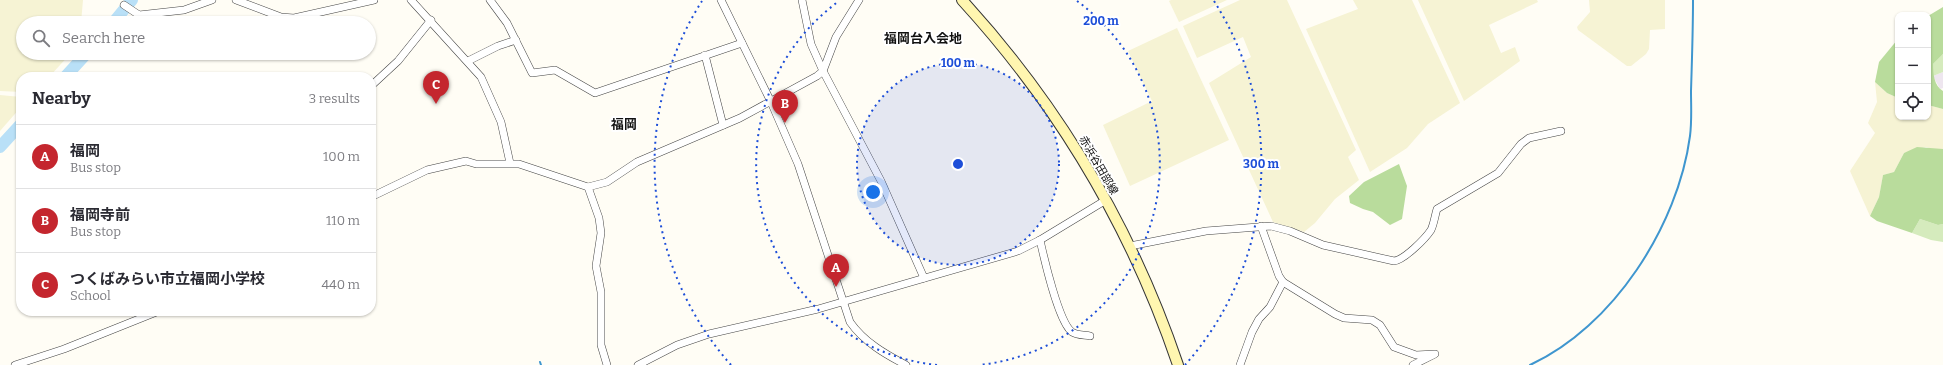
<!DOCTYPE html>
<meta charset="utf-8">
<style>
:root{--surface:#fff;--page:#f2f2f3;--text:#2b2b33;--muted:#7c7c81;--line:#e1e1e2;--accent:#c4262e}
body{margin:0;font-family:Bitter,"Noto Sans JP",serif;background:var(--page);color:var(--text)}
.controls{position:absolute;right:12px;top:12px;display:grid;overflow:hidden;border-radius:8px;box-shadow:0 1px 3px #0004}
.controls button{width:36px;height:36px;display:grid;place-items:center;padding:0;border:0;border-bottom:1px solid var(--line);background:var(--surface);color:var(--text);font:20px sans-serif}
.you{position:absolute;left:873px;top:192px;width:14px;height:14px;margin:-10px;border:3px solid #fff;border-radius:50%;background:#1a73e8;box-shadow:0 0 0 6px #1a73e833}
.badge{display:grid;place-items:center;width:26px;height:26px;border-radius:50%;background:var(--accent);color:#fff;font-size:13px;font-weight:700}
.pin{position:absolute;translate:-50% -33px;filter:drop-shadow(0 1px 2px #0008)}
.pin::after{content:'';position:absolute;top:21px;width:14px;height:12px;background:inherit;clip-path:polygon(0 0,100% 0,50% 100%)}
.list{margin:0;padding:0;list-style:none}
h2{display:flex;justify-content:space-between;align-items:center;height:52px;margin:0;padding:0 16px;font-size:17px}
h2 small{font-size:13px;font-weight:400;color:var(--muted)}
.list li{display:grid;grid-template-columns:26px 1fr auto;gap:12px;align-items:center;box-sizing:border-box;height:64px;padding:0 16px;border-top:1px solid var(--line)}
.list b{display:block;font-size:15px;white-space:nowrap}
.list p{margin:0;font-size:13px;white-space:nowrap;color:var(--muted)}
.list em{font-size:13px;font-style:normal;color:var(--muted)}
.icon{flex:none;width:22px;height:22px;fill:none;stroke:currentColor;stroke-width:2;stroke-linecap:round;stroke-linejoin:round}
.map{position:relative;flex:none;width:1943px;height:365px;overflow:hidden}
.search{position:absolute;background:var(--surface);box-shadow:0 1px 3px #0004;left:16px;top:16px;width:360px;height:44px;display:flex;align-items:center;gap:10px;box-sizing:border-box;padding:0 14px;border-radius:22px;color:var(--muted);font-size:15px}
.panel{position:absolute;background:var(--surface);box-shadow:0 1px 3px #0004;left:16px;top:72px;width:360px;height:244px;border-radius:16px}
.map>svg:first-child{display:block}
</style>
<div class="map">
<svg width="1943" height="365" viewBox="0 0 1943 365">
<rect width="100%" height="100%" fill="#fffdf5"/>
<path fill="#eee6ef" d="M 1943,72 L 1943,88 L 1940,89 L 1933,76 Z"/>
<g fill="#f6f3d4">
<path d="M 0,0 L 83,0 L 81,23 L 23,23 L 23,53 L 71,53 L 49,77 L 21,77 L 21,92 L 0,91 Z"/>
<path d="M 1171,0 L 1227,0 L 1179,22 L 1169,1 Z"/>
<path d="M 1240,0 L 1287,0 L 1356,150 L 1348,157 L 1359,180 L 1335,199 L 1315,223 L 1304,232 L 1273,222 L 1209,83 L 1251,57 L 1243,37 L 1197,58 L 1183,26 Z"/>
<path d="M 1353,0 L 1412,0 L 1460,103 L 1428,124 L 1407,148 L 1370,172 L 1306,29 L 1358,9 Z"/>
<path d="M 1418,0 L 1537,0 L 1538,2 L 1489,25 L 1501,53 L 1515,47 L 1520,61 L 1464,101 Z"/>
<path d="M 1589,0 L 1665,0 L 1665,29 L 1650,30 L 1649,49 L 1646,54 L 1631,66 L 1627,66 L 1578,30 L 1577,27 L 1590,12 Z"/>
<path d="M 1177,28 L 1229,140 L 1130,186 L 1103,125 L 1152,101 L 1128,51 Z"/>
<path d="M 1875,82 L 1887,93 L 1898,98 L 1898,117 L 1928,117 L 1928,105 L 1943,109 L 1943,149 L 1935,150 L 1926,147 L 1904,153 L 1894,172 L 1883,175 L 1879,197 L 1870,216 L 1850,171 L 1875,133 L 1868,123 L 1877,102 Z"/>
<path d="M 0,95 L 21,97 L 21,107 L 0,131 Z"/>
</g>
<g fill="#d5ebbd">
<path d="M 1943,54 L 1943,72 L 1933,76 L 1933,64 Z"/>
<path d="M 1920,219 L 1938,225 L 1943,224 L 1943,242 L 1931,240 L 1912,233 Z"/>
</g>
<g fill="#b9dc9c">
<path d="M 1943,7 L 1943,54 L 1933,64 C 1933,73 1934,86 1943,91 L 1943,109 L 1928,105 L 1928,16 Z"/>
<path d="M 1898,39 L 1898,98 L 1887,93 L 1875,82 L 1879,62 Z"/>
<path d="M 1917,147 L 1943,149 L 1943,224 L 1938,225 L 1920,219 L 1912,233 L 1877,221 L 1870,216 L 1879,197 L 1883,175 L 1894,172 L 1904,153 Z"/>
<path d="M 1399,164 L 1407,186 L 1402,219 L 1390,225 L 1373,212 L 1363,209 L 1350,203 L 1349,196 L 1364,182 Z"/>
</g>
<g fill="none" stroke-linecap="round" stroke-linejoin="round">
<g stroke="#3f96cf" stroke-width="2">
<path d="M 540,362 L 541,365"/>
<path d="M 1530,365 C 1613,327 1678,226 1690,136 C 1692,121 1691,106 1691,91 C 1692,60 1693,30 1693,0"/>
</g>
<g stroke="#b9e0f7" stroke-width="12">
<path d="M 113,23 L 132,0"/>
<path d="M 65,77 L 87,53"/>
<path d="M 0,147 L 21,124"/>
</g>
<defs>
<g id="street">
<path d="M 236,0 L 281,17 L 294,18 L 374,0"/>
<path d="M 411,0 L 481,77 L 501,122 L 510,163"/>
<path d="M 490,0 L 507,23 L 532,73 L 555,70 L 595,93 L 742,43"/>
<path d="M 721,0 L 771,102 L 798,164 L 850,322 C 864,342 885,354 906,365"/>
<path d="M 802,0 L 811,44 L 823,71 L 881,181 L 924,278"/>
<path d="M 124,5 L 139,15 L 184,10 L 212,0"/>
<path d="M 705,55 L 723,125"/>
<path d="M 468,61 L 498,46 L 516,40"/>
<path d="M 371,86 L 398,61 L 431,20"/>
<path d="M 588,187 L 599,218 L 601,233 L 596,266 L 601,292 L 601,345 L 607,365"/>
<path d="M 371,197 L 427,170 L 466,161 L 476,164 L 519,164 L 588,187 L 607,182 L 637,162 L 740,118 L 817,76 L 823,71 L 836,37 L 859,0"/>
<path d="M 1040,240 C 1044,258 1059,323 1072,332 C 1076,335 1084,335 1090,336"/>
<path d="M 1130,246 L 1206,231 L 1271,226 L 1290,231 L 1323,245 L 1394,261 C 1404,260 1425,239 1431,230 C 1434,224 1435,215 1437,209 L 1498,173 L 1521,144 L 1529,138 L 1561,131"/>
<path d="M 1283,282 L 1335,314 L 1344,318 L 1372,320 L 1380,325 L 1394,347 L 1416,355 L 1435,354 L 1413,365"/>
<path d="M 15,365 L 64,349 L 159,311"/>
<path d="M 638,365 L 677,345 L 709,334 L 818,309 L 1018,251 L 1040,240 L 1106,200"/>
<path d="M 1240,365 L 1252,332 L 1259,319 L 1270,307 L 1283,282 L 1279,276 L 1261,226"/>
</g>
<path id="secondary" d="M 962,0 C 1059,106 1132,229 1178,365"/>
</defs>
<use href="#street" stroke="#444" stroke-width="8"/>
<use href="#secondary" stroke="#333" stroke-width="12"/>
<use href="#street" stroke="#fff" stroke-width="7"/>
<use href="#secondary" stroke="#fff6b0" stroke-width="10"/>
</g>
<circle cx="958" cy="164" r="101" fill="#1d4ed8" fill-opacity=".12"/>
<g fill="none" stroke="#1d4ed8" stroke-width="2" stroke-dasharray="2 4">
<circle cx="958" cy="164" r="101"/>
<path d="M937 365A202 202 0 0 1 839 1M1077 1A202 202 0 0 1 979 365"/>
<path d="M731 365A303 303 0 0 1 702 1M1214 1A303 303 0 0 1 1185 365"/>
</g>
<g text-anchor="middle" stroke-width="4" stroke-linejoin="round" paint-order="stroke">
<g font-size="11" fill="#111" stroke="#fff">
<text transform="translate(1099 165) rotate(60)" y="4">赤浜谷田部線</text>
</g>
<g font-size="13" font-weight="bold" fill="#111" stroke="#fff">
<text x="923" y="43">福岡台入会地</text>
<text x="624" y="129">福岡</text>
</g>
</g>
<circle cx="958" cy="164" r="6" fill="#1d4ed8" stroke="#fff" stroke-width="2"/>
<g font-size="12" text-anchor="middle" font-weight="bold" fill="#1d4ed8" stroke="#fff" stroke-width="4" stroke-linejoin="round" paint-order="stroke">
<text x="1101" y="25">200 m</text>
<text x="958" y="67">100 m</text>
<text x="1261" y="168">300 m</text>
</g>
</svg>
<div class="controls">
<button>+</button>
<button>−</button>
<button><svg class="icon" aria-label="locate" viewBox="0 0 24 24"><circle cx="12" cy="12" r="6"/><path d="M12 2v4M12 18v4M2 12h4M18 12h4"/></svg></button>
</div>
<div class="you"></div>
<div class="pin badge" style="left:836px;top:287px">A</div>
<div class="pin badge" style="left:785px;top:123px">B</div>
<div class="pin badge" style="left:436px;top:104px">C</div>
<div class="search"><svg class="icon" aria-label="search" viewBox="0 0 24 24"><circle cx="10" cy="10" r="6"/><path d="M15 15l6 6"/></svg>Search here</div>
<section class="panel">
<h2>Nearby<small>3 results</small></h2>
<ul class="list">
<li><span class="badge">A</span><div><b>福岡</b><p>Bus stop</p></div><em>100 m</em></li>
<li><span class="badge">B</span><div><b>福岡寺前</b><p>Bus stop</p></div><em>110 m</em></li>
<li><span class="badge">C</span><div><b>つくばみらい市立福岡小学校</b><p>School</p></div><em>440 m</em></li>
</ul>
</section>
</div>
